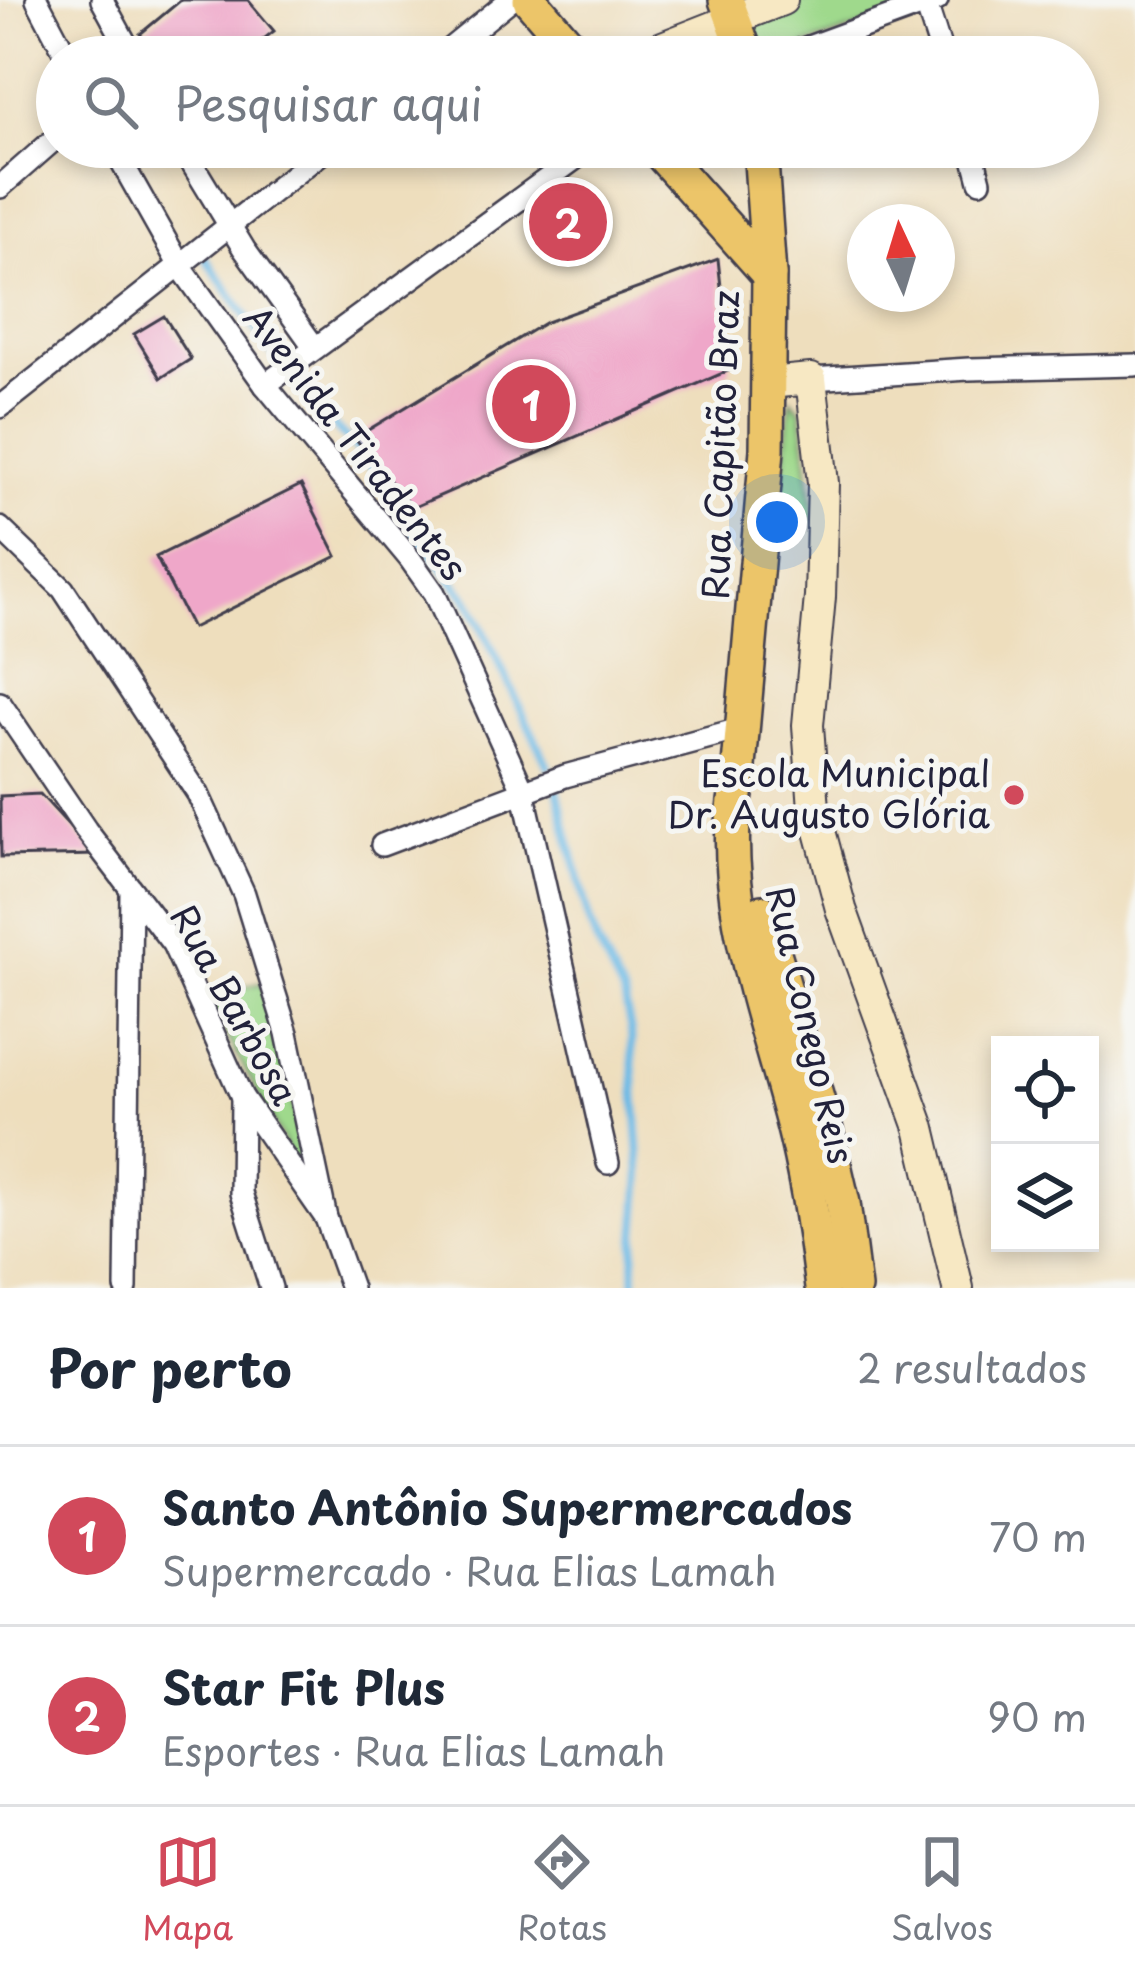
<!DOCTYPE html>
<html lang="pt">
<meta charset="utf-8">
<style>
:root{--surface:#fff;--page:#f2f2f3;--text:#1f2937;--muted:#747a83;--line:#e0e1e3;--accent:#d1495b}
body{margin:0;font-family:"Playpen Sans",sans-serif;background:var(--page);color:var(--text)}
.controls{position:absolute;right:36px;bottom:36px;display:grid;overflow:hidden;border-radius:0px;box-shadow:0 6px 18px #0003}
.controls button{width:108px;height:108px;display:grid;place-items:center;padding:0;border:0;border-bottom:3px solid var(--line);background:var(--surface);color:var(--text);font:60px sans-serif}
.compass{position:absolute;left:847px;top:204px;width:108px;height:108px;border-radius:50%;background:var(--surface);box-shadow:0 6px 18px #0003;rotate:356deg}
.you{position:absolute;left:777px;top:522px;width:42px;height:42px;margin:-30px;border:9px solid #fff;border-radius:50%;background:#1a73e8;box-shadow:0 0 0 18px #1a73e833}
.badge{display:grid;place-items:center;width:78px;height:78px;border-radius:50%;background:var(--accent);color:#fff;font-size:39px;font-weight:700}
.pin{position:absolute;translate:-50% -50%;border:6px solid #fff;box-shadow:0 3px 12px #0006}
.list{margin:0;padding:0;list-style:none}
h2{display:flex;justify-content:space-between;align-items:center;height:156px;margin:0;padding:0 48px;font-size:51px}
h2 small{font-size:39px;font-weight:400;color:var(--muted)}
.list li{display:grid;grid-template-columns:78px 1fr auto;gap:36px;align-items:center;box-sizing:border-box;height:180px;padding:0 48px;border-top:3px solid var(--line)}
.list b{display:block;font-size:45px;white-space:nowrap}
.list p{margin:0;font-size:39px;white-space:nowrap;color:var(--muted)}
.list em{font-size:39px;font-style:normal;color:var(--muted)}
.icon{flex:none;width:66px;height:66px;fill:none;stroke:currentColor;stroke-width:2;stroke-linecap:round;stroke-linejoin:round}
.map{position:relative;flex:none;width:1135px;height:1288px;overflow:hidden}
.search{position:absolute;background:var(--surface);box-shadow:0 6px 18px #0003;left:36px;right:36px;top:36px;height:132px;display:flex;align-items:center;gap:30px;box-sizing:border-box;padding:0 42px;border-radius:66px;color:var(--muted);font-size:45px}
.sheet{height:516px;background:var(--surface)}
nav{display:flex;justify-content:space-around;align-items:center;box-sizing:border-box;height:168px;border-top:3px solid var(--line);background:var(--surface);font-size:33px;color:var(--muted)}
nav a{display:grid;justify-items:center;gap:6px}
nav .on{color:var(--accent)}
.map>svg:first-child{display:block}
</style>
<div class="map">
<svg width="1135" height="1288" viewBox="0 0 1135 1288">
<rect width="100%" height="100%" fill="#f6f6f2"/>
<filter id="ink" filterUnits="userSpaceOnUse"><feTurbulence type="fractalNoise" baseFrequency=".00833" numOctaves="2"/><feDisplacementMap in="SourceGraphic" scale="24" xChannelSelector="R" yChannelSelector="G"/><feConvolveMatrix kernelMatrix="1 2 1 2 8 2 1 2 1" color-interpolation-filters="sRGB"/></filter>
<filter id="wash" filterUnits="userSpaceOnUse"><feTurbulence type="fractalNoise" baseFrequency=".004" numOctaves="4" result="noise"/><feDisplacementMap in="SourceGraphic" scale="48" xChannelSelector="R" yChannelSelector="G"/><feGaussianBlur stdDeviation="2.7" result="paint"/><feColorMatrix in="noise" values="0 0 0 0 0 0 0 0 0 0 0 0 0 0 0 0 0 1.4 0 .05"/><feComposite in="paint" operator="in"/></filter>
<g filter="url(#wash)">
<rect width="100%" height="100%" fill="#eedebd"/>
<g fill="#9fd98c" stroke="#607e64" stroke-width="3">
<path d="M 782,0 L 939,0 L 771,57 L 747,57 L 733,19 Z"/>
<path d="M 791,399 L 801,410 L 814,518 L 779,514 Z"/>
<path d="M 262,983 L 306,1158 L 295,1164 L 206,995 Z"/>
</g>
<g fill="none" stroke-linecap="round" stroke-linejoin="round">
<g stroke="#6bbae6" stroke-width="8">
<path d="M 203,255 L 273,354"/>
<path d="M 292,382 L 367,460 L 398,513 L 470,602 L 548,766"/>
<path d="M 556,786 L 587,913 L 596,941 L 624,996 L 631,1031 L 641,1173 L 634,1262 L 635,1288"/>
</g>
</g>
<g id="blocks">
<g fill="#efa7c9">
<path d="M 181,0 L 248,0 L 274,31 L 241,57 L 159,57 L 140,34 Z"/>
<path d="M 718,259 L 730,370 L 412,508 L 355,438 L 546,322 Z"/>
<path d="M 164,316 L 191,359 L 161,378 L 134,334 Z"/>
<path d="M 301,485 L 337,556 L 192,628 L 156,557 Z"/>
<path d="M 40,794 L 96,855 L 1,857 L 0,796 Z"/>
</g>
</g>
</g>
<g filter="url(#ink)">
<use href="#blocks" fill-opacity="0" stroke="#413e4e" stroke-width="3"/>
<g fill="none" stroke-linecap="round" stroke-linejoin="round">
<defs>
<g id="street">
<path d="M 37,0 L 67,57"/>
<path d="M 102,0 L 133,57"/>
<path d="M 926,4 L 943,57"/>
<path d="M 440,57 L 510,0"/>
<path d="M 781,57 L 937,0"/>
<path d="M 113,147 L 180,266 L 265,385 L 410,559 L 434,593 L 523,790 L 608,1163"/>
<path d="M 182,147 L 244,249 L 315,348"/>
<path d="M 971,147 L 980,181"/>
<path d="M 0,187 L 57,137"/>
<path d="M 811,379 L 969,369 L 1135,365"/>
<path d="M 265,385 L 591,147"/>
<path d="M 0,407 L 329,147"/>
<path d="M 0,528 L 63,589 L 198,794 L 244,894 L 287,1033 L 326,1218"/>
<path d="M 0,703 L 86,830 L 173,944 L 242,1097 L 326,1218 L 351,1288"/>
<path d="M 382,845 L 565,776 L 740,729"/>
<path d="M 242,1097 L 241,1193 L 271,1288"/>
<path d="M 126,1288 L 131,891"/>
</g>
<g id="secondary">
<path d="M 637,57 L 782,0"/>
<path d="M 768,383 L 811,379 L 823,483 L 820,597 L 808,725 L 814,809 L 841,909 L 920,1128 L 958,1288"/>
</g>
<g id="primary">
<path d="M 530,0 L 579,57"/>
<path d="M 726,0 L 747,57"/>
<path d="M 655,147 L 769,275"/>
<path d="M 760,147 L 769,275 L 767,450 L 737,789 C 717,893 767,1022 793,1124 C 807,1178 815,1232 822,1288"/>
<path d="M 762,912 L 825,1126 L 843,1203 L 854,1288"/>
</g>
</defs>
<use href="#street" stroke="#413e4e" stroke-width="26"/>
<use href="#secondary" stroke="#413e4e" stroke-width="34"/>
<use href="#primary" stroke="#413e4e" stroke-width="38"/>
<use href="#street" stroke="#fff" stroke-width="21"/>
<use href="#secondary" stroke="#f7e8c3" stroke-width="30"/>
<use href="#primary" stroke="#ecc569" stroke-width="33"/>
</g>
</g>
<circle fill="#d1495b" stroke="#f6f6f2" stroke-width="4.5" cx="1014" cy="795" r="12"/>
<g text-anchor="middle" stroke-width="10" stroke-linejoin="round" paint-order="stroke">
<g font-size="36" fill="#22223b" stroke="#f6f6f2">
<text transform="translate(355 443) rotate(52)" y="13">Avenida Tiradentes</text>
<text transform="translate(721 445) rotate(-88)" y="13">Rua Capitão Braz</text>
<text transform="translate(234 1005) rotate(61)" y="13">Rua Barbosa</text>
<text transform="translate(810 1025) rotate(77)" y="13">Rua Conego Reis</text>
</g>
<g font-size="36" fill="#22223b" stroke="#f6f6f2" text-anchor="end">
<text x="990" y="787">Escola Municipal<tspan x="990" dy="41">Dr. Augusto Glória</tspan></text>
</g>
</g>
</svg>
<div class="controls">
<button><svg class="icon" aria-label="locate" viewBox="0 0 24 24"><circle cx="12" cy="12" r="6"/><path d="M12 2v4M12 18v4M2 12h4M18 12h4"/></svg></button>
<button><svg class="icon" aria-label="layers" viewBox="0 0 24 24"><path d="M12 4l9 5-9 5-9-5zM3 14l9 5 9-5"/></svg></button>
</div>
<svg class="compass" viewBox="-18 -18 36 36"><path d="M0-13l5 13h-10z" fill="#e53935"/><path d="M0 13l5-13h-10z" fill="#747a83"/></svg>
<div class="you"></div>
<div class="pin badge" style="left:531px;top:404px">1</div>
<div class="pin badge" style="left:568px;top:222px">2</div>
<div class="search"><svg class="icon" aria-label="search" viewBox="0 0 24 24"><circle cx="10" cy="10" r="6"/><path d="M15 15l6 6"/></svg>Pesquisar aqui</div>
</div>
<section class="sheet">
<h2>Por perto<small>2 resultados</small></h2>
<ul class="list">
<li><span class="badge">1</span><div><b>Santo Antônio Supermercados</b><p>Supermercado · Rua Elias Lamah</p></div><em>70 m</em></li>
<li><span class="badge">2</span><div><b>Star Fit Plus</b><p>Esportes · Rua Elias Lamah</p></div><em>90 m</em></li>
</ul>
</section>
<nav>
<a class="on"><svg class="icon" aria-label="map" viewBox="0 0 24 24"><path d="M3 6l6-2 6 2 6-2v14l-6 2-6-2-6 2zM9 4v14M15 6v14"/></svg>Mapa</a>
<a><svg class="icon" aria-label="directions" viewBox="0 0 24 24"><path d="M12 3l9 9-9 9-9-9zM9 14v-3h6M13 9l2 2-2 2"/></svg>Rotas</a>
<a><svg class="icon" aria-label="saved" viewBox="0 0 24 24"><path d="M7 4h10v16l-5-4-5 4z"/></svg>Salvos</a>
</nav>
